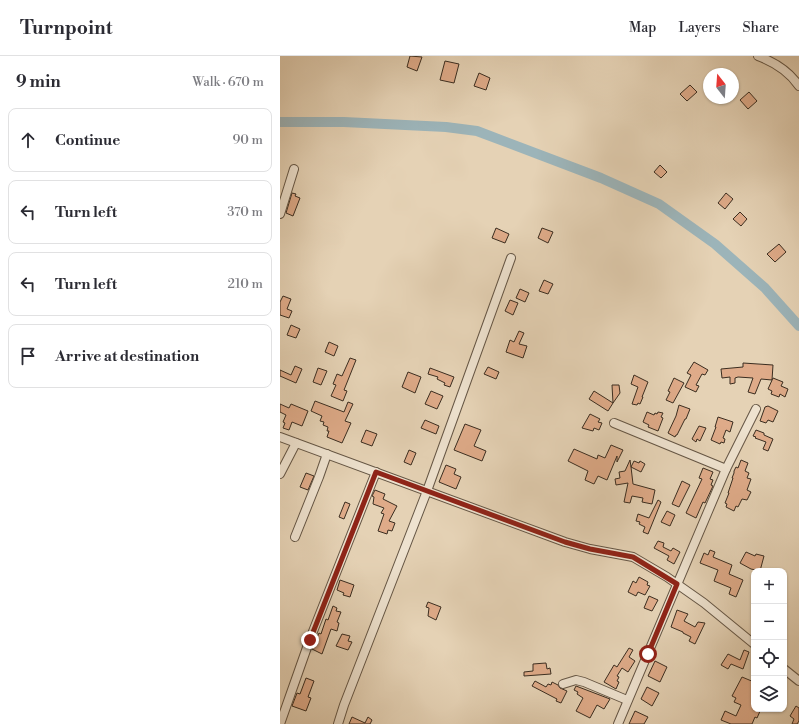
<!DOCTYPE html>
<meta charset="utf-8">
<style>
:root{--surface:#fff;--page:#f2f2f3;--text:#2b2b33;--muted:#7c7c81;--line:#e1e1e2}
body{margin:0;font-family:"Libre Bodoni",serif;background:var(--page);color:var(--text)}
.controls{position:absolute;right:12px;bottom:12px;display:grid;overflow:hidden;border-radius:8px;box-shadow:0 1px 3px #0004}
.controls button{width:36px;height:36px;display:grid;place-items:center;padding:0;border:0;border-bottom:1px solid var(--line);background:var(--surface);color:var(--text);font:20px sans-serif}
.compass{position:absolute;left:423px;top:12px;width:36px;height:36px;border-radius:50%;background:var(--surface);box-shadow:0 1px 3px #0004;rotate:343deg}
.stop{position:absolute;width:12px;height:12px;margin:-9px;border:3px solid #8f2418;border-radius:50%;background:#fff}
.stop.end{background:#8f2418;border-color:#fff;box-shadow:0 1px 4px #0008}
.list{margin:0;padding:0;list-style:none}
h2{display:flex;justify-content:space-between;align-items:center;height:52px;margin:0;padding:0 16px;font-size:17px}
h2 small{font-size:13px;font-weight:400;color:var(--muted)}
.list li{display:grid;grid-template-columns:26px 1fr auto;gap:12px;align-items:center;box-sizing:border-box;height:64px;margin:0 8px 8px;padding:0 8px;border:1px solid var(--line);border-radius:8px}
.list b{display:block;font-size:15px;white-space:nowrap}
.list em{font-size:13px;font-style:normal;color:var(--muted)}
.icon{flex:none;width:22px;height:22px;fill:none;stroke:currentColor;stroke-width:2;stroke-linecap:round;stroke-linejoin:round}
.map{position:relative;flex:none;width:519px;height:668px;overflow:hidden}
header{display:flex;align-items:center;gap:24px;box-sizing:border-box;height:56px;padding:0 20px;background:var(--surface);border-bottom:1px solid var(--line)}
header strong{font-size:19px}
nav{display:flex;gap:22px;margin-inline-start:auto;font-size:14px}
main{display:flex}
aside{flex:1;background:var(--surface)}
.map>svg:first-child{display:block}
</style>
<header>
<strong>Turnpoint</strong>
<nav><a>Map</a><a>Layers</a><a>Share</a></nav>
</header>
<main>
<aside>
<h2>9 min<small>Walk · 670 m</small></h2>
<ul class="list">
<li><svg class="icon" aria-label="ahead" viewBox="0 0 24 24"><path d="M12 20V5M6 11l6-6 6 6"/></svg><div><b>Continue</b></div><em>90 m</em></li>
<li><svg class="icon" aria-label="left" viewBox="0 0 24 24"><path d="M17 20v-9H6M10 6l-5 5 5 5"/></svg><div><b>Turn left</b></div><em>370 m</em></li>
<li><svg class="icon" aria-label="left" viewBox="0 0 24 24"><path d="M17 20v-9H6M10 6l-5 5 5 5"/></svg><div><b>Turn left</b></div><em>210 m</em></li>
<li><svg class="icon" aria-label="arrive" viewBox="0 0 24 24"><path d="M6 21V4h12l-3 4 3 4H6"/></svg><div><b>Arrive at destination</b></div></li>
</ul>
</aside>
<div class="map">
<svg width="519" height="668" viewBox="0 0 519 668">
<rect width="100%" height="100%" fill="#e5d2b5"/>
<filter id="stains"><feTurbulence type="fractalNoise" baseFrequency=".005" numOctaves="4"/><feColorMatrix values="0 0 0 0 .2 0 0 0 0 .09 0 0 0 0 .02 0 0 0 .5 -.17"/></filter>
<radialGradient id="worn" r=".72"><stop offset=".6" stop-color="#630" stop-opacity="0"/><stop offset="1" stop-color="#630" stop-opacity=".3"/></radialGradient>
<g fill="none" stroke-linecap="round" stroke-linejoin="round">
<path stroke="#9cb4b9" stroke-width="10" d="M 0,66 L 64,66 L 166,71 L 197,75 L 321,122 L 379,148 L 435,188 L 485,232 L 519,270"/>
</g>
<g fill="#dfab89" stroke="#3a2d20">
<path d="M 130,0 L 142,1 L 137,15 L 127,11 Z"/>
<path d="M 165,5 L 179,8 L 174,27 L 160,24 Z"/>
<path d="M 199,17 L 210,22 L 206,34 L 194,30 Z"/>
<path d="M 410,29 L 417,36 L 407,45 L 400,38 Z"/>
<path d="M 469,36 L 477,45 L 468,53 L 460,44 Z"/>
<path d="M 380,109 L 387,116 L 381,122 L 374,116 Z"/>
<path d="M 12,137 L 16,138 L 15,140 L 20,142 L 13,160 L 6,157 Z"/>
<path d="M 446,137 L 453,143 L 445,153 L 438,147 Z"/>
<path d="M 460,156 L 467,163 L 461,170 L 453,163 Z"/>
<path d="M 216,172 L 229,178 L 225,187 L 212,182 Z"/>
<path d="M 262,172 L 273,176 L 268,187 L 258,182 Z"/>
<path d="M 499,188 L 506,196 L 495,206 L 487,198 Z"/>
<path d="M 264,224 L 273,228 L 268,238 L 259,235 Z"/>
<path d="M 240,233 L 249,237 L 245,246 L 236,242 Z"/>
<path d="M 3,240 L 11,243 L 7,253 L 12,255 L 9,262 L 0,259 L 0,246 Z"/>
<path d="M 230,244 L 238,247 L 233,259 L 225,255 Z"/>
<path d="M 11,269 L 20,273 L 16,282 L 7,279 Z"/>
<path d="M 239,275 L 244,277 L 239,288 L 247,290 L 243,302 L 226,296 L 230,284 L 234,286 Z"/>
<path d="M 49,286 L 58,290 L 54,300 L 45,296 Z"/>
<path d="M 70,302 L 76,304 L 64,334 L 67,335 L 63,345 L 51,340 L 56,329 L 53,328 L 57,318 L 62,320 Z"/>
<path d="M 414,306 L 428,314 L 425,319 L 422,318 L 416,329 L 419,330 L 416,336 L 405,331 L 411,319 L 407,317 Z"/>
<path d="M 463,307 L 493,309 L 492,324 L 481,323 L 475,338 L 468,336 L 473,322 L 458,321 L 455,322 L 455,327 L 450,328 L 450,321 L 442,322 L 441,313 L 463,311 Z"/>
<path d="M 15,310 L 22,313 L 16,327 L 0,320 L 0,314 L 11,319 Z"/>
<path d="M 208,311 L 219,316 L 216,323 L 204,318 Z"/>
<path d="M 38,312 L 47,315 L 41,329 L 33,326 Z"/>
<path d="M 150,312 L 174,321 L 170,331 L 164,329 L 165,327 L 157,323 L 158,321 L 148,318 Z"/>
<path d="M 128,316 L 141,321 L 135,337 L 122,331 Z"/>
<path d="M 354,319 L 368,326 L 362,341 L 363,341 L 360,348 L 358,347 L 357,349 L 352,348 L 358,331 L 351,328 Z"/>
<path d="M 394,322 L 404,327 L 393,347 L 386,344 L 390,336 L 388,335 Z"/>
<path d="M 493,322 L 503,326 L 501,330 L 508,333 L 505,341 L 500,338 L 499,341 L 491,338 L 492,335 L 488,333 Z"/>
<path d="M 332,329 L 339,329 L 340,337 L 333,347 Z"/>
<path d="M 151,335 L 163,340 L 157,353 L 145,348 Z"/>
<path d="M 314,335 L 333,347 L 328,355 L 309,343 Z"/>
<path d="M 35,345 L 64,356 L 68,346 L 73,348 L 65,365 L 71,367 L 62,387 L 47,381 L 49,375 L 47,375 L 48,371 L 43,369 L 44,366 L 40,365 L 42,360 L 31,355 Z"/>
<path d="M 0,348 L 9,352 L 11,348 L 28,355 L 22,370 L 12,366 L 9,374 L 3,372 L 5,367 L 3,366 L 6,359 L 0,356 Z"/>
<path d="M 399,349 L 410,353 L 406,363 L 405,363 L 397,379 L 396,379 L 395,381 L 388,377 L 396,360 Z"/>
<path d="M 488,350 L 498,355 L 493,366 L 488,364 L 486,367 L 480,365 L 485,351 Z"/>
<path d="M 367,356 L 374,359 L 375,357 L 377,358 L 378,356 L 383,357 L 381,361 L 383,362 L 378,375 L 368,371 L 369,369 L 363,366 Z"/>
<path d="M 310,358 L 320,363 L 318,366 L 322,367 L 319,374 L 314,372 L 313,375 L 302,372 Z"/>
<path d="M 438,361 L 453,366 L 450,376 L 446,374 L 443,382 L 445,383 L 444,387 L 441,386 L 440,388 L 431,384 L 436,371 L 435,371 Z"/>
<path d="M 145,364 L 159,370 L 156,378 L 141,372 Z"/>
<path d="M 185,368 L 201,374 L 194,390 L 206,395 L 202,405 L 174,394 Z"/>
<path d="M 419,370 L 426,372 L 420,385 L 417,383 L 416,386 L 412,383 Z"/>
<path d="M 86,374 L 97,378 L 92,390 L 81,386 Z"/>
<path d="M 476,374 L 484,377 L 484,379 L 493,383 L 488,395 L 483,393 L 486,386 L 475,382 L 476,381 L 473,380 Z"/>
<path d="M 331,389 L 343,394 L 337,406 L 337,400 L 327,424 L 318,420 L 314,428 L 305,424 L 308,415 L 288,405 L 294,393 L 317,403 L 318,399 L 325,402 Z"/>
<path d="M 129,394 L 136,397 L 131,409 L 124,406 Z"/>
<path d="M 350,404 L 351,411 L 354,405 L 359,407 L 360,405 L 365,408 L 361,416 L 351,411 L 353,428 L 375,434 L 372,448 L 362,446 L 363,442 L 352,440 L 350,447 L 344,446 L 348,427 L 336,429 L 335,423 L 340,422 L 339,416 L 345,415 Z"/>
<path d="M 461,404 L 468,407 L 465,415 L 469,417 L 467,422 L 471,423 L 467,434 L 471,436 L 467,444 L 462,443 L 458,451 L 456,450 L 454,455 L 446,451 L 447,448 L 445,447 L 449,437 L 448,437 L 453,422 L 452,422 L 454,417 L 454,415 L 456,411 L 458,412 Z"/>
<path d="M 166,409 L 176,413 L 174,418 L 181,421 L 176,433 L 159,426 Z"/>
<path d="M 423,412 L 433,416 L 430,423 L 433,424 L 431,429 L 433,430 L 425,447 L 423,446 L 416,462 L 406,457 L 422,423 L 419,422 Z"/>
<path d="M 26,417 L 34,420 L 28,434 L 20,431 Z"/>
<path d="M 402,425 L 410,429 L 399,451 L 392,448 Z"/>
<path d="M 95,434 L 105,438 L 103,443 L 117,450 L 109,465 L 115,467 L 112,475 L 108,474 L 107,478 L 98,475 L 104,458 L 101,457 L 104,452 L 93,448 L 94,441 L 92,440 Z"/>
<path d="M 378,444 L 381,446 L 368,478 L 363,476 L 365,471 L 359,468 L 360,466 L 356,465 L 358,458 L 369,462 Z"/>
<path d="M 65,446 L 70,448 L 64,463 L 59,461 Z"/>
<path d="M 387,455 L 395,459 L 390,470 L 381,466 Z"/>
<path d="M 378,485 L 384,487 L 383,491 L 391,495 L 393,492 L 400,496 L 394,508 L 387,504 L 389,500 L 374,492 Z"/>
<path d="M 430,494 L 435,496 L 433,501 L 452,509 L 449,518 L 463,524 L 456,541 L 449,538 L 451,532 L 434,525 L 438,514 L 420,507 L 424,497 L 428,499 Z"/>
<path d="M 466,496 L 475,500 L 476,498 L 484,500 L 480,515 L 471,513 L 460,507 Z"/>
<path d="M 359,521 L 368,526 L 367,529 L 370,530 L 365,539 L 358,536 L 356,540 L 348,536 L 353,525 L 356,527 Z"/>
<path d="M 60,524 L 74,529 L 70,541 L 63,539 L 64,537 L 57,534 Z"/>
<path d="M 369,540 L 378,544 L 372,555 L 364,552 Z"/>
<path d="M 148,546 L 161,551 L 156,564 L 148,560 L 149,552 L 146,551 Z"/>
<path d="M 53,550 L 57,552 L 56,555 L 61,556 L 57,566 L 59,567 L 57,575 L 51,573 L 42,598 L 32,593 L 39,577 L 41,578 L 46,563 L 48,564 Z"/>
<path d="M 397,554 L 408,558 L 404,565 L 415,571 L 418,566 L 425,567 L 415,588 L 409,585 L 411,581 L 403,577 L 403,576 L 391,571 Z"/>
<path d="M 62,578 L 70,580 L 68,585 L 72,586 L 68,594 L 56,590 Z"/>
<path d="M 349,592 L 353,594 L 349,601 L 355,605 L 348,616 L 342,612 L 337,620 L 339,621 L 337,625 L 339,626 L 336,633 L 324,626 L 334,609 L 337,611 Z"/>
<path d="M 464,594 L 469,596 L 463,613 L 451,608 L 448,613 L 441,609 L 448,598 L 460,604 Z"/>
<path d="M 375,605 L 387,611 L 380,626 L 368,620 Z"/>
<path d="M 266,607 L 267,613 L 270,612 L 271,618 L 244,620 L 244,616 L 253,615 L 253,608 Z"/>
<path d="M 462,621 L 474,626 L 474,653 L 481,653 L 477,662 L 475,661 L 472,668 L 451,668 L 441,664 L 445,655 L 456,660 L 461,649 L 454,646 L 456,642 L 452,640 Z"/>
<path d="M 26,622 L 34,625 L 28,641 L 31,642 L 26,655 L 12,650 L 17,637 L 20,638 Z"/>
<path d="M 255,625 L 266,631 L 268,628 L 271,629 L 272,626 L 278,629 L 280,632 L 287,635 L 281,647 L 276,645 L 277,643 L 275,642 L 252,630 Z"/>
<path d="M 296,630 L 330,643 L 324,653 L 317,649 L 310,662 L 296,655 L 303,642 L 297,638 L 298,636 L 294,634 Z"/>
<path d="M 367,631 L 379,637 L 372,650 L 361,643 Z"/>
<path d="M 516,650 L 519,652 L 519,665 L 517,668 L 512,668 L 514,663 L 510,660 Z"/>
<path d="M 355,655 L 368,661 L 364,668 L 349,668 Z"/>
<path d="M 72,661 L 85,667 L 88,661 L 92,664 L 90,668 L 69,668 Z"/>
</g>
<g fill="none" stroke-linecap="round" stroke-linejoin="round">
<defs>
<g id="minor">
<path d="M 478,0 C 494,6 509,15 519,30"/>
<path d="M 0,158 L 14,113"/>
<path d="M 334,367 L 446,413"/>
<path d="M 0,381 L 285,486 L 310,493 L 353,501 L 387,521 L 424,547 L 474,588"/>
<path d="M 0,418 L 16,387"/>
<path d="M 15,481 L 39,421 L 47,398"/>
<path d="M 504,613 L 519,625"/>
<path d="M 283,628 L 296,624 L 304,626 L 347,644"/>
<path d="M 0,668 L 30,583 L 96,416"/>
<path d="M 58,668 L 64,649 L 147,435 L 231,202"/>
<path d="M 338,668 L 446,413 L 476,353"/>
</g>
</defs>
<use href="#minor" stroke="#655645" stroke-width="10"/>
<use href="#minor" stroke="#eee2cf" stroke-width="8"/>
</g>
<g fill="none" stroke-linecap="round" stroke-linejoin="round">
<path stroke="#8f2418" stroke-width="5" d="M 30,584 L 96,416 L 285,486 L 310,493 L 353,501 L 397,528 L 368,598"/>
</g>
<rect width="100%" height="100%" filter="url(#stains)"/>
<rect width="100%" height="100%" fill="url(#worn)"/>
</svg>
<div class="controls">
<button>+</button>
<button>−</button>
<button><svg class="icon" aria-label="locate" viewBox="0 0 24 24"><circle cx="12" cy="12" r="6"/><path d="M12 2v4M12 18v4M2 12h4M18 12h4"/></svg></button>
<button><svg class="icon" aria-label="layers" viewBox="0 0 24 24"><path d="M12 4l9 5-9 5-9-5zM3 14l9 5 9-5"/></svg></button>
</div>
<svg class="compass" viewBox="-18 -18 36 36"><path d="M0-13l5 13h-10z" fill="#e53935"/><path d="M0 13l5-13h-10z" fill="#7c7c81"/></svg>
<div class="stop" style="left:368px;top:598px"></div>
<div class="stop end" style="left:30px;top:584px"></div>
</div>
</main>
